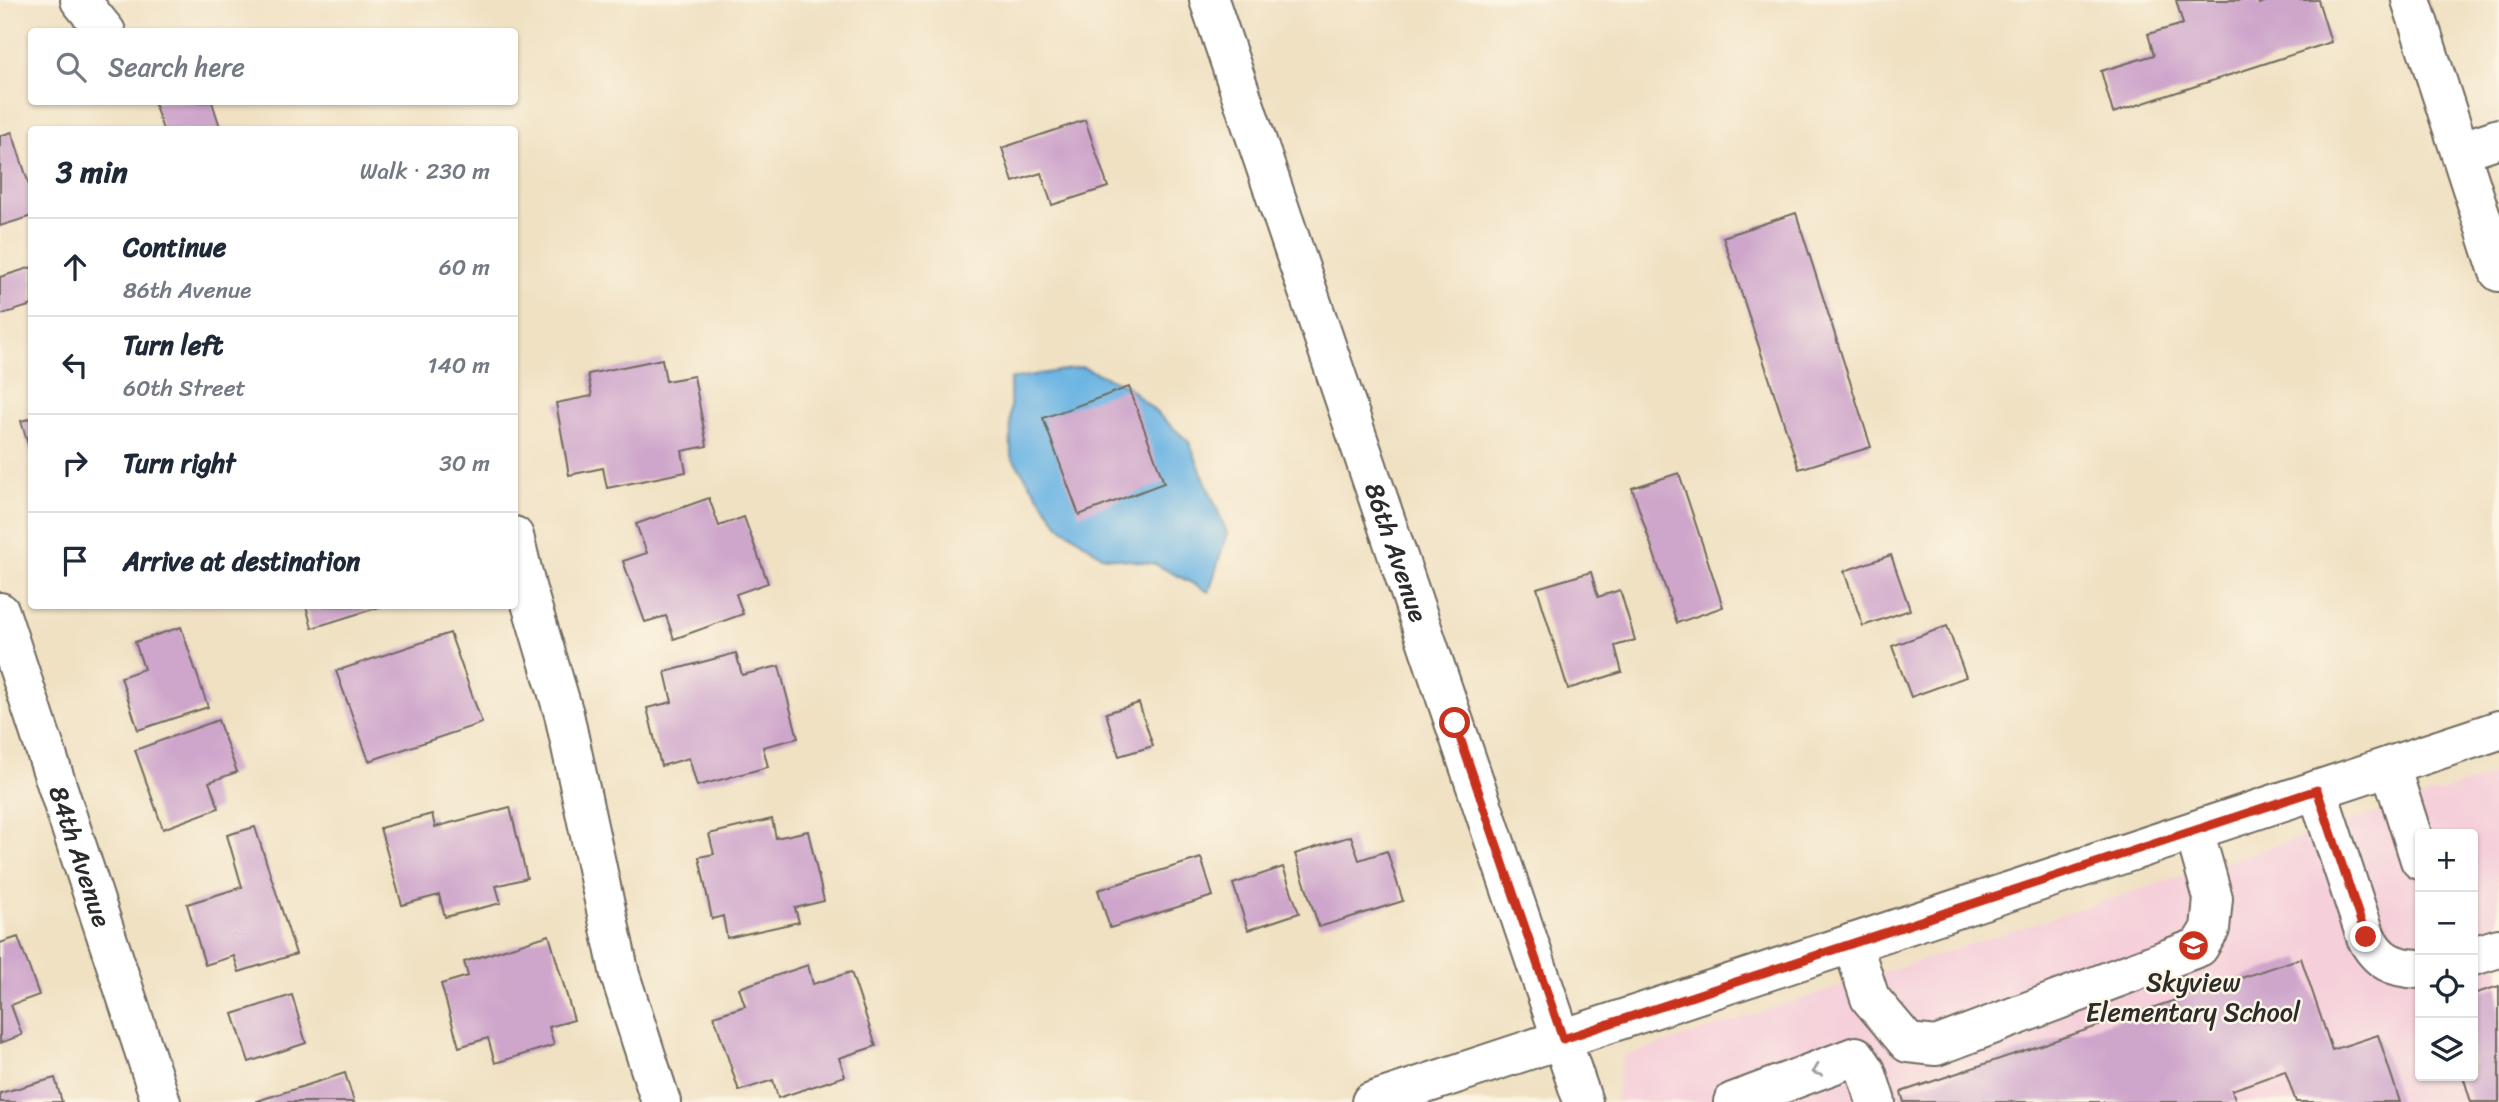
<!DOCTYPE html>
<meta charset="utf-8">
<style>
:root{--surface:#fff;--page:#f2f2f3;--text:#1f2937;--muted:#747a83;--line:#e0e1e3}
body{margin:0;font-family:Sriracha,sans-serif;background:var(--page);color:var(--text)}
.controls{position:absolute;right:21px;bottom:21px;display:grid;overflow:hidden;border-radius:7px;box-shadow:0 2px 5px #0004}
.controls button{width:63px;height:63px;display:grid;place-items:center;padding:0;border:0;border-bottom:2px solid var(--line);background:var(--surface);color:var(--text);font:35px sans-serif}
.stop{position:absolute;width:21px;height:21px;margin:-16px;border:5px solid #c8321e;border-radius:50%;background:#fff}
.stop.end{background:#c8321e;border-color:#fff;box-shadow:0 2px 7px #0008}
.list{margin:0;padding:0;list-style:none}
h2{display:flex;justify-content:space-between;align-items:center;height:91px;margin:0;padding:0 28px;font-size:30px}
h2 small{font-size:23px;font-weight:400;color:var(--muted)}
.list li{display:grid;grid-template-columns:46px 1fr auto;gap:21px;align-items:center;box-sizing:border-box;height:98px;padding:0 28px;border-top:2px solid var(--line)}
.list b{display:block;font-size:26px;white-space:nowrap}
.list p{margin:0;font-size:23px;white-space:nowrap;color:var(--muted)}
.list em{font-size:23px;font-style:normal;color:var(--muted)}
.icon{flex:none;width:38px;height:38px;fill:none;stroke:currentColor;stroke-width:2;stroke-linecap:round;stroke-linejoin:round}
.map{position:relative;flex:none;width:2499px;height:1102px;overflow:hidden}
.search{position:absolute;background:var(--surface);box-shadow:0 2px 5px #0004;left:28px;top:28px;width:490px;height:77px;display:flex;align-items:center;gap:18px;box-sizing:border-box;padding:0 24px;border-radius:7px;color:var(--muted);font-size:26px}
.panel{position:absolute;background:var(--surface);box-shadow:0 2px 5px #0004;left:28px;top:126px;width:490px;height:483px;border-radius:7px}
.map>svg:first-child{display:block}
</style>
<div class="map">
<svg width="2499" height="1102" viewBox="0 0 2499 1102">
<rect width="100%" height="100%" fill="#fcf5e5"/>
<filter id="ink" filterUnits="userSpaceOnUse"><feTurbulence type="fractalNoise" baseFrequency=".0143" numOctaves="2"/><feDisplacementMap in="SourceGraphic" scale="14" xChannelSelector="R" yChannelSelector="G"/><feConvolveMatrix kernelMatrix="1 2 1 2 8 2 1 2 1" color-interpolation-filters="sRGB"/></filter>
<filter id="wash" filterUnits="userSpaceOnUse"><feTurbulence type="fractalNoise" baseFrequency=".00686" numOctaves="4" result="noise"/><feDisplacementMap in="SourceGraphic" scale="28" xChannelSelector="R" yChannelSelector="G"/><feGaussianBlur stdDeviation="1.57" result="paint"/><feColorMatrix in="noise" values="0 0 0 0 0 0 0 0 0 0 0 0 0 0 0 0 0 1.4 0 .05"/><feComposite in="paint" operator="in"/></filter>
<g filter="url(#wash)">
<rect width="100%" height="100%" fill="#f0e1c3"/>
<path fill="#f5cfda" fill-rule="evenodd" d="M 2499,773 L 2499,1102 L 1615,1102 L 1622,1057 ZM 2420,834 L 2473,834 L 2473,1076 L 2420,1076 Z"/>
<path fill="#6ab4e3" stroke="#4a7087" stroke-width="2" d="M 1082,367 L 1126,385 L 1189,442 L 1227,533 L 1209,592 L 1155,564 L 1102,556 L 1059,525 L 1011,456 L 1010,379 Z"/>
<g id="blocks">
<g fill="#cea5cb">
<path d="M 2176,0 L 2258,0 L 2259,4 L 2270,0 L 2318,0 L 2331,42 L 2113,113 L 2101,71 L 2154,55 L 2148,34 L 2183,24 Z"/>
<path d="M 154,102 L 212,102 L 221,130 L 163,130 Z"/>
<path d="M 1085,120 L 1108,187 L 1052,205 L 1041,173 L 1013,182 L 1002,148 Z"/>
<path d="M 12,132 L 32,194 L 32,216 L 0,226 L 0,136 Z"/>
<path d="M 1796,213 L 1871,447 L 1799,469 L 1723,237 Z"/>
<path d="M 32,267 L 32,305 L 0,315 L 0,277 Z"/>
<path d="M 662,359 L 666,381 L 694,376 L 707,446 L 682,451 L 686,472 L 607,488 L 603,468 L 569,475 L 556,403 L 592,396 L 588,374 Z"/>
<path d="M 1129,387 L 1164,483 L 1079,515 L 1043,418 Z"/>
<path d="M 32,418 L 32,454 L 31,454 L 21,421 Z"/>
<path d="M 1679,473 L 1723,607 L 1677,623 L 1632,488 Z"/>
<path d="M 709,498 L 719,526 L 744,517 L 768,583 L 736,594 L 743,614 L 674,639 L 666,616 L 645,622 L 623,561 L 647,553 L 636,524 Z"/>
<path d="M 1891,555 L 1910,610 L 1863,626 L 1844,571 Z"/>
<path d="M 1591,572 L 1598,597 L 1620,590 L 1635,640 L 1615,646 L 1622,672 L 1568,689 L 1537,588 Z"/>
<path d="M 306,606 L 383,606 L 312,628 Z"/>
<path d="M 1947,626 L 1966,677 L 1911,697 L 1892,646 Z"/>
<path d="M 181,627 L 208,707 L 138,730 L 121,677 L 144,669 L 135,642 Z"/>
<path d="M 450,633 L 482,723 L 369,761 L 336,671 Z"/>
<path d="M 736,653 L 742,675 L 779,666 L 798,738 L 763,747 L 768,767 L 697,786 L 689,758 L 661,766 L 647,708 L 672,702 L 665,672 Z"/>
<path d="M 1139,703 L 1153,746 L 1119,756 L 1106,713 Z"/>
<path d="M 218,720 L 237,772 L 209,782 L 219,808 L 163,829 L 135,750 Z"/>
<path d="M 510,807 L 527,878 L 496,886 L 501,903 L 445,917 L 439,895 L 402,905 L 380,828 L 432,814 L 435,827 Z"/>
<path d="M 772,819 L 776,838 L 808,831 L 824,901 L 795,908 L 799,922 L 727,938 L 723,916 L 712,919 L 699,857 L 714,854 L 709,834 Z"/>
<path d="M 255,827 L 296,954 L 239,972 L 234,956 L 205,965 L 187,904 L 242,887 L 227,835 Z"/>
<path d="M 1351,836 L 1359,860 L 1387,851 L 1403,901 L 1319,927 L 1295,854 Z"/>
<path d="M 1201,858 L 1213,896 L 1110,928 L 1098,890 Z"/>
<path d="M 1283,867 L 1299,913 L 1248,930 L 1233,884 Z"/>
<path d="M 549,935 L 574,1020 L 549,1027 L 554,1045 L 495,1063 L 488,1038 L 459,1047 L 441,984 L 468,976 L 464,962 Z"/>
<path d="M 18,937 L 39,995 L 11,1005 L 22,1035 L 0,1043 L 0,943 Z"/>
<path d="M 2301,958 L 2332,1050 L 2378,1035 L 2400,1102 L 2296,1102 L 2285,1071 L 2232,1090 L 2236,1102 L 1904,1102 L 1901,1092 Z"/>
<path d="M 808,965 L 813,984 L 851,972 L 876,1046 L 839,1058 L 845,1076 L 778,1098 L 773,1080 L 739,1091 L 714,1016 L 745,1006 L 739,988 Z"/>
<path d="M 2499,986 L 2499,1102 L 2471,1102 L 2463,1076 L 2473,1076 L 2473,994 Z"/>
<path d="M 292,995 L 306,1043 L 249,1062 L 233,1014 Z"/>
<path d="M 345,1073 L 354,1102 L 257,1102 L 257,1101 Z"/>
<path d="M 55,1078 L 62,1102 L 0,1102 L 0,1093 Z"/>
</g>
</g>
</g>
<g filter="url(#ink)">
<use href="#blocks" fill-opacity="0" stroke="#706b60" stroke-width="2"/>
<g fill="none" stroke-linecap="round" stroke-linejoin="round">
<defs>
<g id="minor">
<path d="M 80,0 L 106,32"/>
<path id="s1" d="M 1209,0 L 1583,1102"/>
<path d="M 2411,0 L 2499,272"/>
<path d="M 2460,151 L 2499,138"/>
<path d="M 514,536 L 527,590 L 564,714 L 620,975 L 661,1102"/>
<path id="s2" d="M 0,612 L 161,1102"/>
<path d="M 2390,766 L 2420,860"/>
<path d="M 2317,790 L 2366,937 C 2378,961 2393,968 2420,969"/>
<path d="M 1852,943 L 1870,998 L 1908,1043 L 1936,1046 L 2199,947 L 2210,929 L 2213,898 L 2194,831"/>
<path d="M 2473,956 L 2499,948"/>
<path d="M 1371,1102 L 2499,730"/>
<path d="M 1733,1102 L 1856,1056 L 1866,1071 L 1876,1102"/>
</g>
</defs>
<use href="#minor" stroke="#706b60" stroke-width="42"/>
<use href="#minor" stroke="#fff" stroke-width="38"/>
</g>
<defs><path id="oneway-chevron" d="M-2-3.5L2.5 0L-2 3.5" fill="none" stroke-width="1.6" stroke-linecap="round" stroke-linejoin="round" transform="scale(1.75)"/></defs>
<use stroke="#a0a0a0" href="#oneway-chevron" transform="translate(1817 1071) rotate(160)"/>
</g>
<g fill="none" stroke-linecap="round" stroke-linejoin="round" filter="url(#ink)">
<path stroke="#c8321e" stroke-width="9" d="M 1455,723 L 1563,1039 L 2317,790 L 2366,937"/>
</g>
<defs>
<symbol id="school-disc" viewBox="-11 -11 22 22"><circle r="9.5" fill="#c8321e" stroke="#fcf5e5"/><path d="M0-5L7-2L0 1L-7-2ZM-4 1L0 2.5L4 1V4Q0 6-4 4Z" fill="#fff"/></symbol>
</defs>
<g fill-rule="evenodd">
<use href="#school-disc" x="2176" y="928" width="35" height="35"/>
</g>
<g text-anchor="middle" stroke-width="5" stroke-linejoin="round" paint-order="stroke">
<g font-size="26" fill="#2b2b2b" stroke="#fcf5e5">
<text dy="9" stroke="none"><textPath href="#s1" startOffset="583">86th Avenue</textPath></text>
<text dy="9" stroke="none"><textPath href="#s2" startOffset="257">84th Avenue</textPath></text>
</g>
<g font-size="26" fill="#2b2b2b" stroke="#fcf5e5">
<text x="2193" y="991">Skyview<tspan x="2193" dy="30">Elementary School</tspan></text>
</g>
</g>
</svg>
<div class="controls">
<button>+</button>
<button>−</button>
<button><svg class="icon" aria-label="locate" viewBox="0 0 24 24"><circle cx="12" cy="12" r="6"/><path d="M12 2v4M12 18v4M2 12h4M18 12h4"/></svg></button>
<button><svg class="icon" aria-label="layers" viewBox="0 0 24 24"><path d="M12 4l9 5-9 5-9-5zM3 14l9 5 9-5"/></svg></button>
</div>
<div class="stop" style="left:1455px;top:723px"></div>
<div class="stop end" style="left:2366px;top:937px"></div>
<div class="search"><svg class="icon" aria-label="search" viewBox="0 0 24 24"><circle cx="10" cy="10" r="6"/><path d="M15 15l6 6"/></svg>Search here</div>
<section class="panel">
<h2>3 min<small>Walk · 230 m</small></h2>
<ul class="list">
<li><svg class="icon" aria-label="ahead" viewBox="0 0 24 24"><path d="M12 20V5M6 11l6-6 6 6"/></svg><div><b>Continue</b><p>86th Avenue</p></div><em>60 m</em></li>
<li><svg class="icon" aria-label="left" viewBox="0 0 24 24"><path d="M17 20v-9H6M10 6l-5 5 5 5"/></svg><div><b>Turn left</b><p>60th Street</p></div><em>140 m</em></li>
<li><svg class="icon" aria-label="right" viewBox="0 0 24 24"><path d="M7 20v-9h11M14 6l5 5-5 5"/></svg><div><b>Turn right</b></div><em>30 m</em></li>
<li><svg class="icon" aria-label="arrive" viewBox="0 0 24 24"><path d="M6 21V4h12l-3 4 3 4H6"/></svg><div><b>Arrive at destination</b></div></li>
</ul>
</section>
</div>
